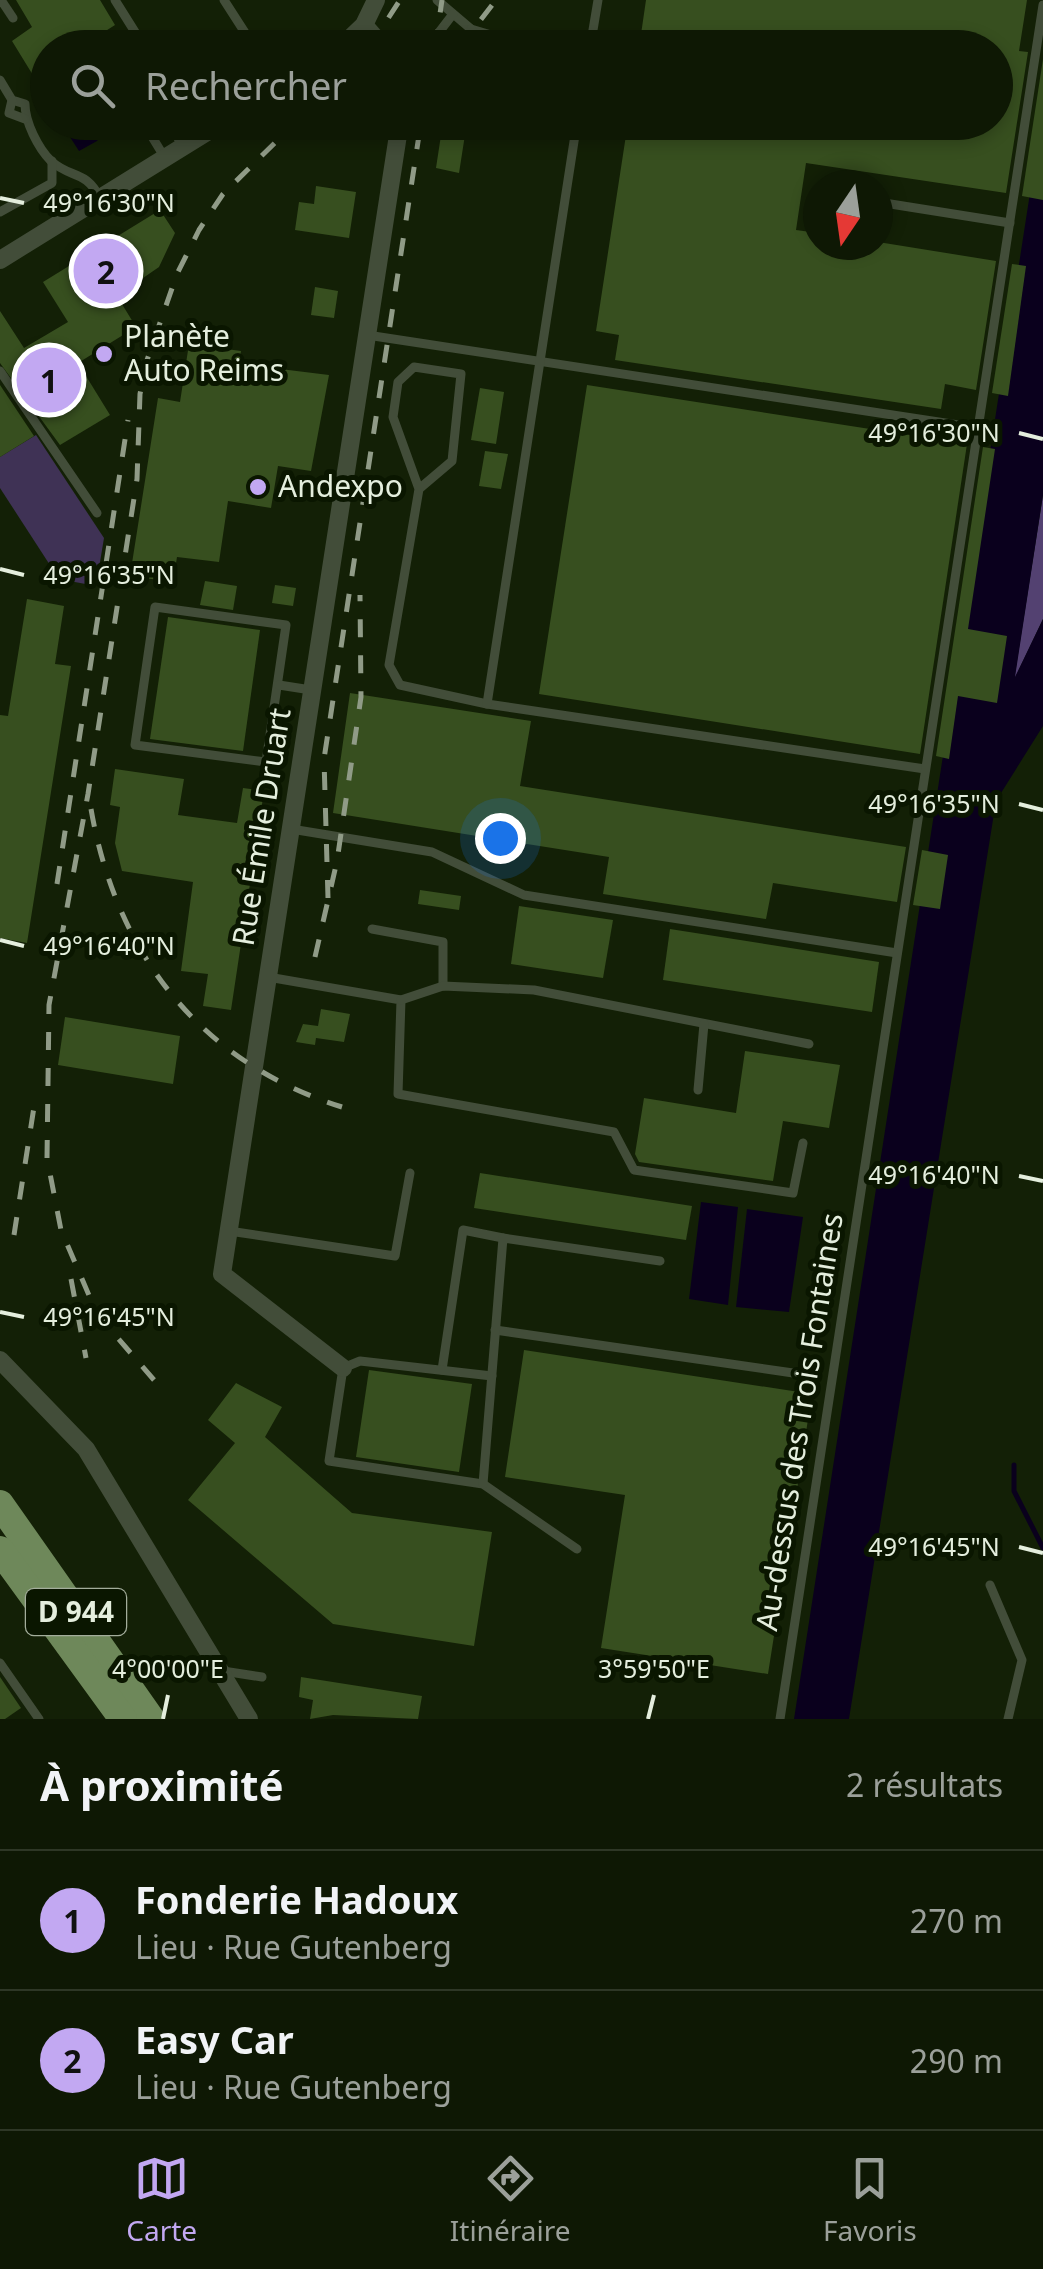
<!DOCTYPE html>
<html lang="fr">
<meta charset="utf-8">
<style>
:root{--surface:#0e1804;--page:#1c2513;--text:#f1f3f6;--muted:#9ba09a;--line:#2e3726;--accent:#c2a8f2}
body{margin:0;font-family:"Noto Sans",sans-serif;background:var(--page);color:var(--text)}
.compass{position:absolute;left:803px;top:170px;width:90px;height:90px;border-radius:50%;background:var(--surface);box-shadow:0 5px 15px #0003;rotate:193deg}
.you{position:absolute;left:500px;top:838px;width:35px;height:35px;margin:-25px;border:8px solid #fff;border-radius:50%;background:#1a73e8;box-shadow:0 0 0 15px #1a73e833}
.badge{display:grid;place-items:center;width:65px;height:65px;border-radius:50%;background:var(--accent);color:#111;font-size:32px;font-weight:700}
.pin{position:absolute;translate:-50% -50%;border:5px solid #fff;box-shadow:0 2px 10px #0006}
.list{margin:0;padding:0;list-style:none}
h2{display:flex;justify-content:space-between;align-items:center;height:130px;margin:0;padding:0 40px;font-size:42px}
h2 small{font-size:32px;font-weight:400;color:var(--muted)}
.list li{display:grid;grid-template-columns:65px 1fr auto;gap:30px;align-items:center;box-sizing:border-box;height:140px;padding:0 40px;border-top:2px solid var(--line)}
.list b{display:block;font-size:38px;white-space:nowrap}
.list p{margin:0;font-size:32px;white-space:nowrap;color:var(--muted)}
.list em{font-size:32px;font-style:normal;color:var(--muted)}
.icon{flex:none;width:55px;height:55px;fill:none;stroke:currentColor;stroke-width:2;stroke-linecap:round;stroke-linejoin:round}
.map{position:relative;flex:none;width:1043px;height:1719px;overflow:hidden}
.search{position:absolute;background:var(--surface);box-shadow:0 5px 15px #0003;left:30px;right:30px;top:30px;height:110px;display:flex;align-items:center;gap:25px;box-sizing:border-box;padding:0 35px;border-radius:55px;color:var(--muted);font-size:38px}
.sheet{height:410px;background:var(--surface)}
nav{display:flex;justify-content:space-around;align-items:center;box-sizing:border-box;height:140px;border-top:2px solid var(--line);background:var(--surface);font-size:28px;color:var(--muted)}
nav a{display:grid;justify-items:center;gap:5px}
nav .on{color:var(--accent)}
.map>svg:first-child{display:block}
</style>
<div class="map">
<svg width="1043" height="1719" viewBox="0 0 1043 1719">
<rect width="100%" height="100%" fill="#132006"/>
<path fill="#3f3255" d="M 36,435 L 104,538 L 96,586 L 59,579 L 0,488 L 0,457 Z"/>
<path fill="#534171" d="M 1043,495 L 1043,619 L 1014,680 Z"/>
<g fill="#0a001d">
<path d="M 1043,109 L 1043,495 L 1015,677 L 1043,619 L 1043,726 L 996,801 L 849,1719 L 794,1719 Z"/>
<path d="M 61,123 L 112,123 L 97,141 L 79,151 Z"/>
<path d="M 701,1202 L 738,1207 L 728,1305 L 689,1299 Z"/>
<path d="M 747,1209 L 803,1217 L 789,1312 L 736,1307 Z"/>
</g>
<g fill="none" stroke-linecap="round" stroke-linejoin="round">
<path stroke="#0a001d" stroke-width="5" d="M 1014,1465 L 1014,1491 L 1043,1548"/>
</g>
<g fill="#374f1f">
<path d="M 16,0 L 100,0 L 115,25 L 79,48 L 48,48 L 48,80 L 39,85 L 12,41 L 32,27 Z"/>
<path d="M 646,0 L 1027,0 L 1019,51 L 1028,52 L 1006,193 L 806,163 L 796,230 L 818,233 L 818,245 L 878,242 L 996,261 L 976,390 L 945,384 L 941,409 L 615,360 L 619,335 L 596,331 L 628,122 L 996,122 L 996,48 L 639,48 Z"/>
<path d="M 1043,59 L 1043,200 L 1022,196 Z"/>
<path d="M 443,122 L 467,122 L 459,173 L 436,168 Z"/>
<path d="M 316,186 L 356,192 L 349,238 L 295,230 L 299,202 L 314,204 Z"/>
<path d="M 160,210 L 175,233 L 159,267 L 117,296 L 136,327 L 78,363 L 110,415 L 60,445 L 0,363 L 0,311 L 24,348 L 68,322 L 43,282 Z"/>
<path d="M 1012,264 L 1026,266 L 1008,396 L 992,393 Z"/>
<path d="M 315,287 L 338,291 L 334,318 L 311,315 Z"/>
<path d="M 189,344 L 241,351 L 239,364 L 329,375 L 311,471 L 278,466 L 271,508 L 228,501 L 219,562 L 177,557 L 173,582 L 130,576 L 158,398 L 180,402 Z"/>
<path d="M 0,385 L 34,436 L 0,457 Z"/>
<path d="M 587,385 L 967,444 L 920,754 L 539,694 Z"/>
<path d="M 480,388 L 504,392 L 496,444 L 471,440 Z"/>
<path d="M 983,447 L 995,449 L 968,629 L 1007,636 L 997,703 L 958,696 L 949,759 L 936,756 Z"/>
<path d="M 485,451 L 508,454 L 501,489 L 479,486 Z"/>
<path d="M 205,581 L 237,586 L 233,610 L 200,605 Z"/>
<path d="M 275,585 L 296,588 L 293,606 L 272,603 Z"/>
<path d="M 27,599 L 64,606 L 55,664 L 71,666 L 27,943 L 0,938 L 0,715 L 8,716 Z"/>
<path d="M 168,617 L 260,630 L 243,751 L 150,739 Z"/>
<path d="M 350,693 L 531,721 L 520,786 L 906,847 L 897,902 L 773,883 L 766,919 L 603,894 L 609,857 L 333,813 Z"/>
<path d="M 115,769 L 184,779 L 178,815 L 237,823 L 243,788 L 264,791 L 231,1010 L 203,1006 L 208,974 L 181,971 L 193,882 L 122,871 L 115,843 L 120,807 L 110,805 Z"/>
<path d="M 922,850 L 948,855 L 940,909 L 913,905 Z"/>
<path d="M 420,890 L 461,896 L 459,910 L 418,904 Z"/>
<path d="M 519,906 L 613,920 L 603,978 L 511,964 Z"/>
<path d="M 670,929 L 879,962 L 872,1012 L 663,980 Z"/>
<path d="M 321,1009 L 350,1014 L 344,1042 L 316,1038 L 315,1045 L 296,1042 L 303,1024 L 318,1026 Z"/>
<path d="M 65,1017 L 180,1036 L 173,1084 L 58,1065 Z"/>
<path d="M 745,1051 L 840,1065 L 829,1128 L 783,1121 L 773,1181 L 639,1162 L 635,1154 L 644,1098 L 736,1113 Z"/>
<path d="M 480,1173 L 692,1206 L 686,1240 L 474,1208 Z"/>
<path d="M 524,1350 L 812,1394 L 768,1674 L 601,1648 L 625,1495 L 505,1477 Z"/>
<path d="M 369,1370 L 472,1384 L 459,1472 L 356,1457 Z"/>
<path d="M 236,1383 L 282,1407 L 265,1437 L 352,1513 L 492,1532 L 474,1646 L 333,1624 L 188,1500 L 235,1443 L 208,1420 Z"/>
<path d="M 0,1677 L 21,1708 L 5,1719 L 0,1719 Z"/>
<path d="M 301,1677 L 422,1696 L 418,1719 L 333,1715 L 310,1719 L 313,1700 L 299,1697 Z"/>
</g>
<g fill="none" stroke-linecap="round" stroke-linejoin="round">
<g stroke="#424d39" stroke-width="9">
<path d="M 1,0 L 13,18"/>
<path d="M 115,0 L 135,32 L 120,48"/>
<path d="M 224,0 L 251,42"/>
<path d="M 437,0 L 471,29 L 534,48"/>
<path d="M 471,29 L 483,48"/>
<path d="M 427,48 L 453,14"/>
<path d="M 590,48 L 598,0"/>
<path d="M 0,80 L 12,100 L 25,104 C 25,122 38,148 51,161 C 71,179 85,169 100,198"/>
<path d="M 12,100 L 9,113 L 25,119"/>
<path d="M 143,122 L 165,158"/>
<path d="M 169,122 L 183,147"/>
<path d="M 878,202 L 1010,223"/>
<path d="M 0,212 L 52,183 L 52,161"/>
<path d="M 367,335 L 978,428"/>
<path d="M 0,371 L 97,513"/>
<path d="M 419,489 L 452,461 L 461,374 L 414,367 L 398,382 L 393,417 L 419,489 L 389,665 L 400,685 L 487,704 L 925,769"/>
<path d="M 155,607 L 286,625 L 266,762 L 135,745 Z"/>
<path d="M 279,685 L 311,690"/>
<path d="M 487,704 L 577,122"/>
<path d="M 291,829 L 432,852 L 524,895 L 897,953"/>
<path d="M 372,929 L 443,942 L 443,986"/>
<path d="M 268,977 L 401,1000 L 398,1094 L 614,1132 L 634,1170 L 793,1193 L 803,1143"/>
<path d="M 401,1000 L 443,986 L 534,990 L 809,1044"/>
<path d="M 698,1090 L 704,1024"/>
<path d="M 229,1231 L 395,1256 L 410,1173"/>
<path d="M 495,1330 L 800,1374"/>
<path d="M 442,1370 L 463,1230 L 503,1238"/>
<path d="M 492,1376 L 360,1361 L 343,1368 L 329,1461 L 483,1484 L 577,1549"/>
<path d="M 483,1484 L 503,1238 L 660,1261"/>
<path d="M 990,1585 L 1022,1660 L 1008,1719"/>
<path d="M 0,1663 L 39,1719"/>
<path d="M 223,1671 L 262,1677"/>
<path d="M 780,1719 L 1043,5"/>
</g>
<g stroke="#424d39" stroke-width="18">
<path d="M 364,25 L 384,48"/>
<path d="M 340,48 L 364,25 L 376,0"/>
<path d="M 0,260 L 223,122"/>
<path d="M 0,1360 L 86,1449 L 249,1719"/>
<path d="M 343,1368 L 222,1274 L 400,122"/>
</g>
<g stroke="#6e885a" stroke-width="28">
<path d="M 0,1504 L 151,1719"/>
<path d="M 0,1550 L 123,1719"/>
</g>
<g stroke="#909b87" stroke-width="5" stroke-dasharray="18 18" stroke-linecap="butt">
<path d="M 369,48 L 400,0"/>
<path d="M 435,48 L 442,0"/>
<path d="M 459,48 L 496,0"/>
<path d="M 91,809 C 116,953 199,1062 342,1107"/>
<path d="M 57,884 L 128,420"/>
<path d="M 328,898 L 324,759 L 421,122"/>
<path d="M 315,957 L 337,861 L 361,697 L 360,595"/>
<path d="M 14,1235 L 36,1094"/>
<path d="M 71,1279 L 86,1358"/>
<path d="M 154,1380 L 97,1314 L 61,1230 L 47,1158 L 49,1005 L 88,794 L 137,479 L 140,394 L 146,363 L 177,274 L 199,230 L 223,194 L 296,122"/>
</g>
</g>
<path fill="none" stroke="#e4eedd" stroke-width="4" d="M 0,198 L 24,203M 1019,433 L 1043,439M 0,569 L 24,575M 1019,804 L 1043,810M 0,940 L 24,946M 1019,1176 L 1043,1181M 0,1312 L 24,1317M 1019,1547 L 1043,1553M 163,1719 L 168,1695M 648,1719 L 654,1695"/>
<g fill="#c2a8f2" stroke="#0a1600" stroke-width="4">
<circle cx="104" cy="354" r="10"/>
<circle cx="258" cy="487" r="10"/>
</g>
<g text-anchor="middle" stroke-width="10" stroke-linejoin="round" paint-order="stroke">
<rect fill="#0a1600" stroke="#a3ad9b" stroke-width="2.5" x="26" y="1589" width="100" height="46" rx="8"/>
<g font-size="28" font-weight="bold" fill="#e4eedd">
<text x="76" y="1622">D 944</text>
</g>
<g font-size="30" fill="#e4eedd" stroke="#0a1600" text-anchor="start">
<text x="124" y="347">Planète<tspan x="124" dy="34">Auto Reims</tspan></text>
<text x="278" y="497">Andexpo</text>
</g>
<g font-size="30" fill="#e4eedd" stroke="#0a1600">
<text transform="translate(262 827) rotate(-81)" y="10">Rue Émile Druart</text>
<text transform="translate(800 1422) rotate(-81)" y="10">Au-dessus des Trois Fontaines</text>
</g>
</g>
<g font-size="25" text-anchor="middle" fill="#e4eedd" stroke="#0a1600" stroke-width="10" stroke-linejoin="round" paint-order="stroke">
<text x="109" y="212">49°16'30"N</text>
<text x="934" y="442">49°16'30"N</text>
<text x="109" y="584">49°16'35"N</text>
<text x="934" y="813">49°16'35"N</text>
<text x="109" y="955">49°16'40"N</text>
<text x="934" y="1184">49°16'40"N</text>
<text x="109" y="1326">49°16'45"N</text>
<text x="934" y="1556">49°16'45"N</text>
<text x="168" y="1678">4°00'00"E</text>
<text x="654" y="1678">3°59'50"E</text>
</g>
</svg>
<svg class="compass" viewBox="-18 -18 36 36"><path d="M0-13l5 13h-10z" fill="#e53935"/><path d="M0 13l5-13h-10z" fill="#9ba09a"/></svg>
<div class="you"></div>
<div class="pin badge" style="left:49px;top:380px">1</div>
<div class="pin badge" style="left:106px;top:271px">2</div>
<div class="search"><svg class="icon" aria-label="search" viewBox="0 0 24 24"><circle cx="10" cy="10" r="6"/><path d="M15 15l6 6"/></svg>Rechercher</div>
</div>
<section class="sheet">
<h2>À proximité<small>2 résultats</small></h2>
<ul class="list">
<li><span class="badge">1</span><div><b>Fonderie Hadoux</b><p>Lieu · Rue Gutenberg</p></div><em>270 m</em></li>
<li><span class="badge">2</span><div><b>Easy Car</b><p>Lieu · Rue Gutenberg</p></div><em>290 m</em></li>
</ul>
</section>
<nav>
<a class="on"><svg class="icon" aria-label="map" viewBox="0 0 24 24"><path d="M3 6l6-2 6 2 6-2v14l-6 2-6-2-6 2zM9 4v14M15 6v14"/></svg>Carte</a>
<a><svg class="icon" aria-label="directions" viewBox="0 0 24 24"><path d="M12 3l9 9-9 9-9-9zM9 14v-3h6M13 9l2 2-2 2"/></svg>Itinéraire</a>
<a><svg class="icon" aria-label="saved" viewBox="0 0 24 24"><path d="M7 4h10v16l-5-4-5 4z"/></svg>Favoris</a>
</nav>
